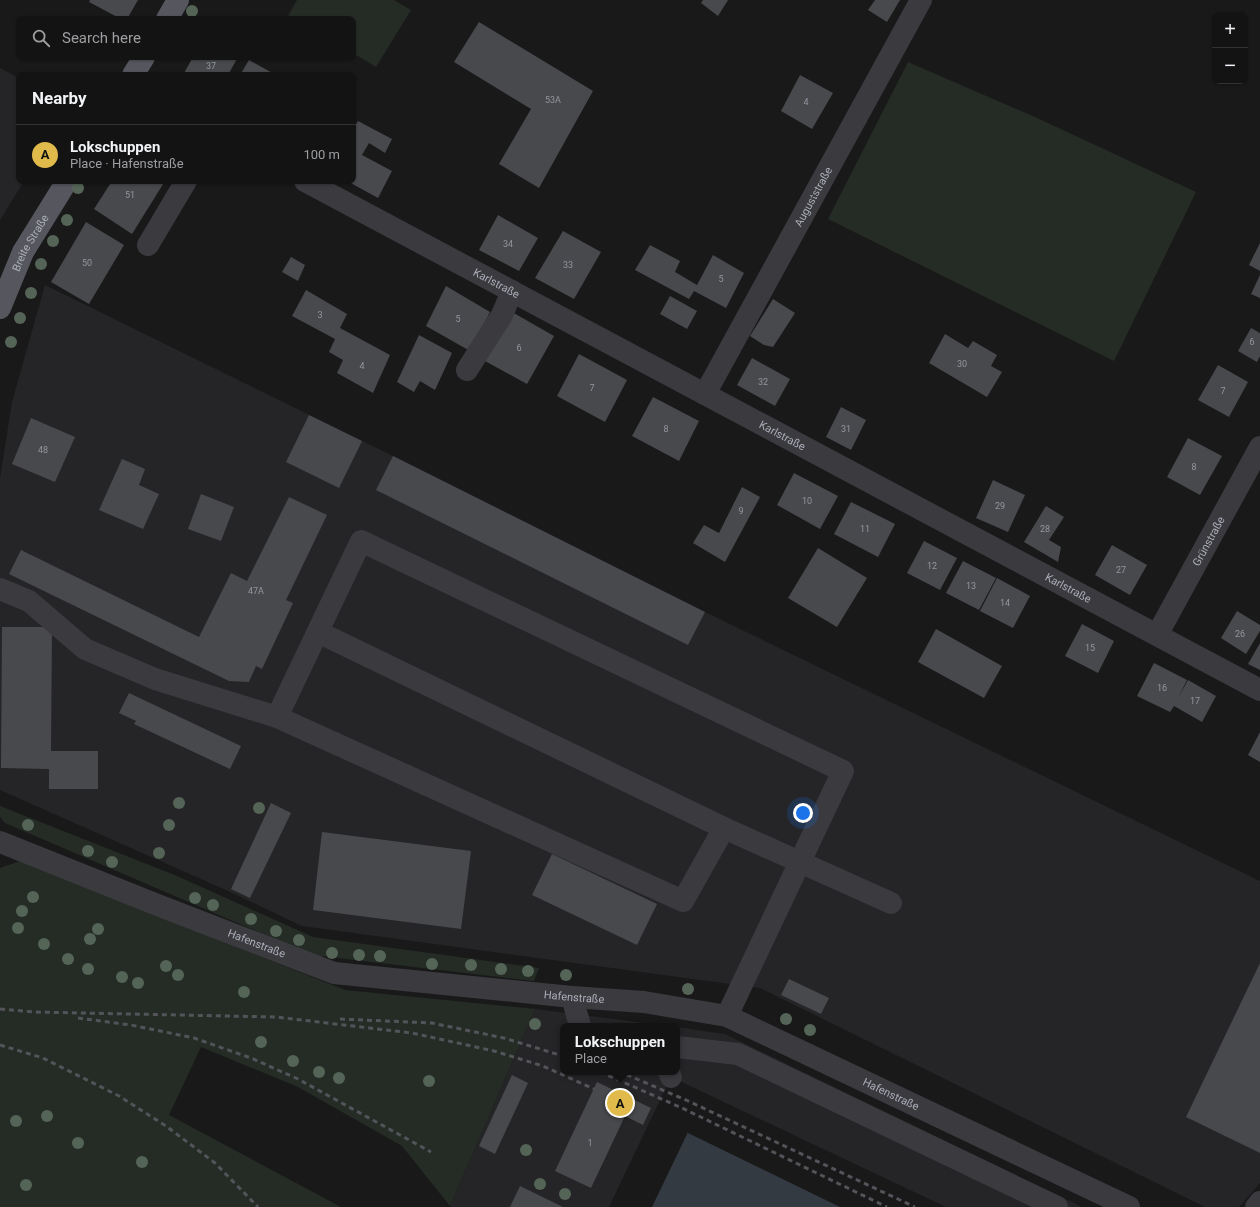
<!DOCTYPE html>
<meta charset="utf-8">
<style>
:root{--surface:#131314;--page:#1c1c1d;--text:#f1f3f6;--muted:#9d9ea0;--line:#323234;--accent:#e0bb4b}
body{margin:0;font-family:Roboto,sans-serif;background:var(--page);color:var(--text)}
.controls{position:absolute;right:12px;top:12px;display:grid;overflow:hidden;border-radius:8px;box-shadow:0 1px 3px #0004}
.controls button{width:36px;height:36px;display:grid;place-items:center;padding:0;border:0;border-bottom:1px solid var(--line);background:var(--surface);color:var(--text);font:20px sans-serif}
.you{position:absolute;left:803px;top:813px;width:14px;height:14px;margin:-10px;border:3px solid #fff;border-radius:50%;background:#1a73e8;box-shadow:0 0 0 6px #1a73e833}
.badge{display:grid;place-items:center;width:26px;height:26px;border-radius:50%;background:var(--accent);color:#111;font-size:13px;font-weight:700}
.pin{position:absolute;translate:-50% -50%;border:2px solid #fff;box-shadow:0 1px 4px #0006}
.popup{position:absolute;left:560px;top:1023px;width:120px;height:52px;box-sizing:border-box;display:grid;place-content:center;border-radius:8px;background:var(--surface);filter:drop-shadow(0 1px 3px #0005);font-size:13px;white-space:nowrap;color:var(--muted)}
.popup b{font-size:15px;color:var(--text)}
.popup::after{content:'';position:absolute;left:50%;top:100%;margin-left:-8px;border:8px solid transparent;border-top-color:var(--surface)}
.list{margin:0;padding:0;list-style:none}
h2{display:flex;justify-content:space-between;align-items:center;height:52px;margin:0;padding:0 16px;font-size:17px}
h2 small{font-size:13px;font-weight:400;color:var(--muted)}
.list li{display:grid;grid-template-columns:26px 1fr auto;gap:12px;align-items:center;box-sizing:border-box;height:60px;padding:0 16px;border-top:1px solid var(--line)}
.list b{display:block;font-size:15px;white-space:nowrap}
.list p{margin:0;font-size:13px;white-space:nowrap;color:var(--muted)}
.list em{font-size:13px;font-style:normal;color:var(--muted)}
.icon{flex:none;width:22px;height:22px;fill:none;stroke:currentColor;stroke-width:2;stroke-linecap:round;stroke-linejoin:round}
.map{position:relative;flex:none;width:1260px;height:1207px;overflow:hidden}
.search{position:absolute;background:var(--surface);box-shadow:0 1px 3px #0004;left:16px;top:16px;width:340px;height:44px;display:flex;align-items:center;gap:10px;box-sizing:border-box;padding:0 14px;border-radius:8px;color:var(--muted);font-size:15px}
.panel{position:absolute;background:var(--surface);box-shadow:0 1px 3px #0004;left:16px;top:72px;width:340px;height:112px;border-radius:8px}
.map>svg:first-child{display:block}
</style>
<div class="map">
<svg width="1260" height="1207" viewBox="0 0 1260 1207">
<rect width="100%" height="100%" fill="#19191a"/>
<g fill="#252527">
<path d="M 0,68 L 19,78 L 19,181 L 24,181 L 0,220 Z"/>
<path d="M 45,285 L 393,456 L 705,612 L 1260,881 L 1260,1183 L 1239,1207 L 1205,1207 L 760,988 L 302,926 L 228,891 L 0,790 L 0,478 L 12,402 Z"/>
<path d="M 535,1009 L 668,1026 L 563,1026 L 563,1072 L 677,1072 L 677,1027 L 725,1034 L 1082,1207 L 946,1207 L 671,1077 L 609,1207 L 452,1207 L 450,1206 Z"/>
</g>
<g fill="#252c26">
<path d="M 297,0 L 394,0 L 411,10 L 376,67 L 353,53 L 353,19 L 293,19 L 288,16 Z"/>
<path d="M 908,62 L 1035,117 L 1196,192 L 1114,361 L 828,219 Z"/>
<path d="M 0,806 L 177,876 L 313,937 L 539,968 L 534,981 L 312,955 L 5,823 L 0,817 Z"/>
<path d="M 20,861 L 345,990 L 535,1009 L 450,1206 L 402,1146 L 298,1087 L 201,1047 L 169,1115 L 341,1207 L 0,1207 L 0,868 Z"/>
</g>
<path fill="#333a42" d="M 688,1132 L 688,1133 L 840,1207 L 652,1207 Z"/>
<g fill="#48494d">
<path d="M 90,0 L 138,0 L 127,19 L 121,19 L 89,2 Z"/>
<path d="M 703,0 L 728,0 L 718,16 L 701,3 Z"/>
<path d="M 875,0 L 900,0 L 887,22 L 868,10 Z"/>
<path d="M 479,22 L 593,91 L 539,188 L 499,164 L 531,109 L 454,62 Z"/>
<path d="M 193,57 L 238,57 L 228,75 L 183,75 Z"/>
<path d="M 249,60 L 276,75 L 240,75 Z"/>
<path d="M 800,75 L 833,93 L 812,129 L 781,111 Z"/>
<path d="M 358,121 L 392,139 L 385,153 L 369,143 L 362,155 L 392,171 L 378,198 L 347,181 L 353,181 L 353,129 Z"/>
<path d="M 112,181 L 165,181 L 132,234 L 94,209 Z"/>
<path d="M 498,215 L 538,238 L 519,271 L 479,250 Z"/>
<path d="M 86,222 L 124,245 L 89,304 L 51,282 Z"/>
<path d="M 563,231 L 601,252 L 574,299 L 535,278 Z"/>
<path d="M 1260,243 L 1260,271 L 1249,265 Z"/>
<path d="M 650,245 L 680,261 L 675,272 L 697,285 L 713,255 L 744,273 L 726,308 L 694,291 L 689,299 L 635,270 Z"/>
<path d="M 291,257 L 305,265 L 298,281 L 282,272 Z"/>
<path d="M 1260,275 L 1260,298 L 1251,294 Z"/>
<path d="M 446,286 L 490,312 L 470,351 L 426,326 Z"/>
<path d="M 306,290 L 347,314 L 340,328 L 390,355 L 373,393 L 337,373 L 343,360 L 329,352 L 335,339 L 292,316 Z"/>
<path d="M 670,296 L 697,311 L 687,329 L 660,314 Z"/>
<path d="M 773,299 L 795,313 L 773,347 L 764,345 L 750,336 Z"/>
<path d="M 512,312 L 554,336 L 527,384 L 485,361 Z"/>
<path d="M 1251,328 L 1260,333 L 1260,356 L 1257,362 L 1238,351 Z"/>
<path d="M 945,334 L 968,348 L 973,341 L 997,355 L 991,366 L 1002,372 L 987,397 L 929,363 Z"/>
<path d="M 419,335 L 452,353 L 435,390 L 420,381 L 414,392 L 397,382 Z"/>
<path d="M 579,354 L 627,380 L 605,422 L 557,396 Z"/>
<path d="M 752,358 L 790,379 L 775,406 L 737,385 Z"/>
<path d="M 1218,365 L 1248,382 L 1229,417 L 1198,400 Z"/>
<path d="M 653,397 L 699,421 L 679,461 L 632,436 Z"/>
<path d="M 841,407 L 866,420 L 851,450 L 826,437 Z"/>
<path d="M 309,415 L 362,441 L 339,488 L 286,462 Z"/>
<path d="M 31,418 L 75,437 L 55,482 L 12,464 Z"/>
<path d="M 1188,438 L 1222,456 L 1200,495 L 1167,477 Z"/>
<path d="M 393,456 L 705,612 L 688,645 L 376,490 Z"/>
<path d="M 122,459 L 145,469 L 139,485 L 159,494 L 143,529 L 99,510 Z"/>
<path d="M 794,473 L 838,496 L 820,529 L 777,505 Z"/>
<path d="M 993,480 L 1025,495 L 1008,532 L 976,518 Z"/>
<path d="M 742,487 L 760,497 L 725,562 L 693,543 L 704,525 L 719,533 Z"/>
<path d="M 201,494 L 234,507 L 221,541 L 188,529 Z"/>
<path d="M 289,497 L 327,515 L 286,600 L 293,603 L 262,669 L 256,666 L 249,682 L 229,681 L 9,574 L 21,550 L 199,637 L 231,573 L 247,581 Z"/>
<path d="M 851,502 L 895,524 L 878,557 L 834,534 Z"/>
<path d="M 1046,506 L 1064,517 L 1049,540 L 1061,547 L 1058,562 L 1024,542 Z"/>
<path d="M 924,541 L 957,558 L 940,590 L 907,573 Z"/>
<path d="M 1112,545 L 1147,565 L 1130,595 L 1095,575 Z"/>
<path d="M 818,548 L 867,578 L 837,627 L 788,598 Z"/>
<path d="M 963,561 L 996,578 L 979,610 L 946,593 Z"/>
<path d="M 997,578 L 1030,596 L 1013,628 L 980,611 Z"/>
<path d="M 1237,611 L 1260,625 L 1260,631 L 1246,654 L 1221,638 Z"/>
<path d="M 1082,624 L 1114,641 L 1098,673 L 1065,656 Z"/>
<path d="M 2,627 L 52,627 L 51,751 L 98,751 L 98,789 L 49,789 L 49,769 L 1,768 Z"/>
<path d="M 936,629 L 1002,666 L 984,698 L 918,662 Z"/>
<path d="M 1260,643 L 1260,670 L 1248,664 Z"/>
<path d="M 1154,663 L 1187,680 L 1178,698 L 1188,680 L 1216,696 L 1202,722 L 1174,706 L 1170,712 L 1137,696 Z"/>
<path d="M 129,693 L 241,746 L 230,769 L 134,724 L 136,721 L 119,713 Z"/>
<path d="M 1260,732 L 1260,762 L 1248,755 Z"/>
<path d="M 271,803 L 291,813 L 250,898 L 231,889 Z"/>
<path d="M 322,832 L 471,851 L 461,929 L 313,910 Z"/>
<path d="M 552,854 L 657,904 L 637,945 L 532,895 Z"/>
<path d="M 1260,963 L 1260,1153 L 1186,1117 Z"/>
<path d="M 789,979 L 829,998 L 821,1014 L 781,995 Z"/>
<path d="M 512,1075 L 528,1083 L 495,1154 L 479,1146 Z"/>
<path d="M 597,1082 L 651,1108 L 643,1125 L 625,1116 L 591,1188 L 555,1171 Z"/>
<path d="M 520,1186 L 563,1207 L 510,1207 Z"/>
</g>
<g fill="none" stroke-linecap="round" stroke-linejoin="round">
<g stroke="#3a3a3f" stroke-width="22">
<path id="s1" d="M 305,181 L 1260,690"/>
<path d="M 148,245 L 186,181"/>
<path d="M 467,370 L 502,315 L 512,291"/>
<path id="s2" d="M 705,394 L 921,0"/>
<path d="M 0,589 L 29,601 L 85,649 L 155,679 L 277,717 L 683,901 L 724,828"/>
<path d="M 318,632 L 724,828 L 891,903"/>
<path id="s3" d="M 1157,635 L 1260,447"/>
<path d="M 277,717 L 361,541 L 843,771 L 727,1016"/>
<path id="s4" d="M 0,842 L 155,904 L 334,973 L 572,997 L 644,1002 L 727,1016 L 1129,1207"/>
<path d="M 572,997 L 580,1026"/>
<path d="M 677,1047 L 738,1054 L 1057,1207"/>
<path d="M 669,1072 L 671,1077"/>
<path d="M 1256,1207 L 1260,1202"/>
</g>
<g stroke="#56575e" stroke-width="22">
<path d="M 167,19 L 178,0"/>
<path d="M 133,75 L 144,57"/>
<path id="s5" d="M 0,308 L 23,252 L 67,181"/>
</g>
<g stroke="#53545a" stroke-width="3" stroke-dasharray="5 4" stroke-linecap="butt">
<path d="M 0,1009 L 34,1012 L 276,1017 L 412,1033 L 494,1051 L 543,1066 L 594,1089"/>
<path d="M 78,1018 L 131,1025 L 194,1038 L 251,1058 L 298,1079 L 431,1152"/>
<path d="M 340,1019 L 432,1023 L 504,1038 L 563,1056"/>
<path d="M 0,1045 L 43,1058 L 119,1096 L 166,1126 L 215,1163 L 258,1207"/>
<path d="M 600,1072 L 682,1108 L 887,1207"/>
<path d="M 618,1072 L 632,1077 L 686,1100 L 915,1207"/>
</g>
</g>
<g fill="#546457">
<circle cx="192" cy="11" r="6"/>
<circle cx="78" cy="188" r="6"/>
<circle cx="67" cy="220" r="6"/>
<circle cx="53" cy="241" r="6"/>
<circle cx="41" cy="264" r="6"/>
<circle cx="31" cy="293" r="6"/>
<circle cx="20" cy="318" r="6"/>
<circle cx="11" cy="342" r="6"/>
<circle cx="179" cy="803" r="6"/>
<circle cx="259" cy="808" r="6"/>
<circle cx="28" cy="825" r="6"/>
<circle cx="169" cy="825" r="6"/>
<circle cx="88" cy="851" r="6"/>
<circle cx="159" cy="853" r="6"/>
<circle cx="112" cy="862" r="6"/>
<circle cx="33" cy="897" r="6"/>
<circle cx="195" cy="898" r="6"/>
<circle cx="213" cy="905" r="6"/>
<circle cx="22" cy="911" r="6"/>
<circle cx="251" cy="919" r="6"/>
<circle cx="18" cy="928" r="6"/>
<circle cx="98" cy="929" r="6"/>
<circle cx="276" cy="931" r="6"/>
<circle cx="90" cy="939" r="6"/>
<circle cx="299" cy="940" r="6"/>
<circle cx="44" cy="944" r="6"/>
<circle cx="332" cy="953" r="6"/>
<circle cx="359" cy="955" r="6"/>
<circle cx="380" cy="956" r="6"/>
<circle cx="68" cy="959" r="6"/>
<circle cx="432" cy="964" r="6"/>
<circle cx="471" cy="965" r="6"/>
<circle cx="166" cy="966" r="6"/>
<circle cx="88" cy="969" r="6"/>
<circle cx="501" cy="969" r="6"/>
<circle cx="528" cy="971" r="6"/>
<circle cx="178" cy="975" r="6"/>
<circle cx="566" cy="975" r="6"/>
<circle cx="122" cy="977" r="6"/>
<circle cx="138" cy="983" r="6"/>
<circle cx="688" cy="989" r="6"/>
<circle cx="244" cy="992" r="6"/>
<circle cx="786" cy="1019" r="6"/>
<circle cx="535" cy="1024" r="6"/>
<circle cx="810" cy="1030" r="6"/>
<circle cx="261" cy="1042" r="6"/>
<circle cx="293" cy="1061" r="6"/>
<circle cx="319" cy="1072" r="6"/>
<circle cx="339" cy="1078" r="6"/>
<circle cx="429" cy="1081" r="6"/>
<circle cx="47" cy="1116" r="6"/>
<circle cx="16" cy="1121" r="6"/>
<circle cx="78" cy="1143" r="6"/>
<circle cx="526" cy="1150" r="6"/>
<circle cx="142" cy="1162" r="6"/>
<circle cx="540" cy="1184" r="6"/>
<circle cx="26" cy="1185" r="6"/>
<circle cx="565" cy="1194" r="6"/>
</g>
<g text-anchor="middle" stroke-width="3" stroke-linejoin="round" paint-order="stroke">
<g font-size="9" fill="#93969e">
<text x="211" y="69">37</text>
<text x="553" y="103">53A</text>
<text x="806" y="105">4</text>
<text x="130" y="198">51</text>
<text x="508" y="247">34</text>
<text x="87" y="266">50</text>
<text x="568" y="268">33</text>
<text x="721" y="282">5</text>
<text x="320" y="318">3</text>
<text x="458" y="322">5</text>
<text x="1252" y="345">6</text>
<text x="519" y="351">6</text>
<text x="962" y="367">30</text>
<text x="362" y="369">4</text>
<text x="763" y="385">32</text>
<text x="592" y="391">7</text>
<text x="1223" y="394">7</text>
<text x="666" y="432">8</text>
<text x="846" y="432">31</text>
<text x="43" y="453">48</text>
<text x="1194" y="470">8</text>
<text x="807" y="504">10</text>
<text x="1000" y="509">29</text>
<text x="741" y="514">9</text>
<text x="865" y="532">11</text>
<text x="1045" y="532">28</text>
<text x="932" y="569">12</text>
<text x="1121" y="573">27</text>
<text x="971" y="589">13</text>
<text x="256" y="594">47A</text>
<text x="1005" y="606">14</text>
<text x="1240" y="637">26</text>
<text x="1090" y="651">15</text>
<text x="1162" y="691">16</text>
<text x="1195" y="704">17</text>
<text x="590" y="1146">1</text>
</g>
<g font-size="11" fill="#acafb9" stroke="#141315">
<text dy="4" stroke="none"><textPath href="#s2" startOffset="225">Auguststraße</textPath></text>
<text dy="4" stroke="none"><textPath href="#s5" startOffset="72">Breite Straße</textPath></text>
<text dy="4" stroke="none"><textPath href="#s1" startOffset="217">Karlstraße</textPath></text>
<text dy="4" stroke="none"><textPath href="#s1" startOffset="541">Karlstraße</textPath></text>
<text dy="4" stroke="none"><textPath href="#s3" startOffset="107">Grünstraße</textPath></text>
<text dy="4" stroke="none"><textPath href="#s1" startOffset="865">Karlstraße</textPath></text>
<text dy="4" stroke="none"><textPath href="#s4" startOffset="276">Hafenstraße</textPath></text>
<text dy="4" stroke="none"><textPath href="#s4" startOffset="600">Hafenstraße</textPath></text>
<text dy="4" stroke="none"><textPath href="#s4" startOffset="936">Hafenstraße</textPath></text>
</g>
</g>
</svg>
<div class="controls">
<button>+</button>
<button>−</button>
</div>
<div class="you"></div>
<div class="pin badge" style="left:620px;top:1103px">A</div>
<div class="popup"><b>Lokschuppen</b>Place</div>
<div class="search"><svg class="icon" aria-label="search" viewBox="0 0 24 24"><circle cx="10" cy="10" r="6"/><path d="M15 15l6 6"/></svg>Search here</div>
<section class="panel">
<h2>Nearby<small></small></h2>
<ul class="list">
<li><span class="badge">A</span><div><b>Lokschuppen</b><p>Place · Hafenstraße</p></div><em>100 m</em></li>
</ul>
</section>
</div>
